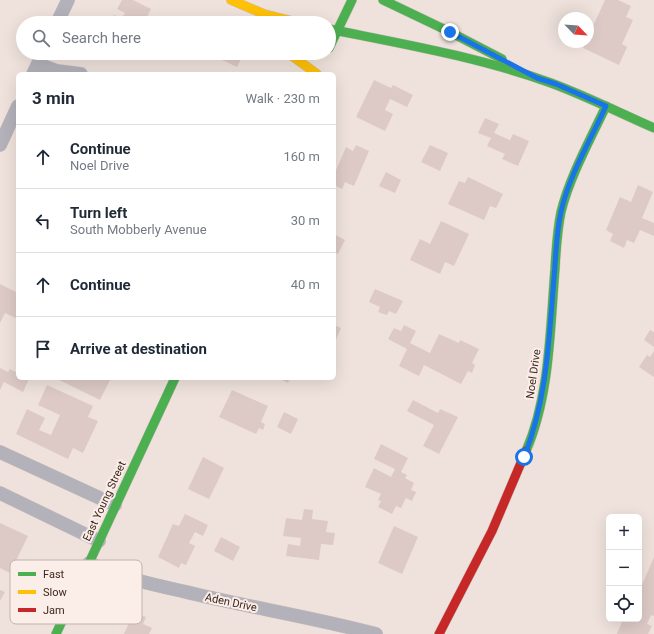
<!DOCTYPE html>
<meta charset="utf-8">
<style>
:root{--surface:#fff;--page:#f2f2f3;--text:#1f2937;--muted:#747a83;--line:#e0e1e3}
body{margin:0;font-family:Roboto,sans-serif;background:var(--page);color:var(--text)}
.controls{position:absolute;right:12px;bottom:12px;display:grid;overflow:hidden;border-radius:6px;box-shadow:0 4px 16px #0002}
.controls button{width:36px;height:36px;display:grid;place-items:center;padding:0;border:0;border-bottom:1px solid var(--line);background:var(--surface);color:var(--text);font:20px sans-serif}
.compass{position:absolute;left:558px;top:12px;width:36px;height:36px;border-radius:50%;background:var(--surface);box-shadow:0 4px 16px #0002;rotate:115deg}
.stop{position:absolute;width:12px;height:12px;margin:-9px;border:3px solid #1a73e8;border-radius:50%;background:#fff}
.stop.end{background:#1a73e8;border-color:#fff;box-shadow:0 1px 4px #0008}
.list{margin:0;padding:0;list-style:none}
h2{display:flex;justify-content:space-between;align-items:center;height:52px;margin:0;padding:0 16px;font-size:17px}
h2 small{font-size:13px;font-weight:400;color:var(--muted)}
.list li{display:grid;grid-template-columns:26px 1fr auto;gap:12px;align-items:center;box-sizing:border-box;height:64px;padding:0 16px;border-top:1px solid var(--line)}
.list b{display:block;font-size:15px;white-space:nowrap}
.list p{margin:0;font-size:13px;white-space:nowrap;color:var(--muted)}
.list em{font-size:13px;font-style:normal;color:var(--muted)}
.icon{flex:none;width:22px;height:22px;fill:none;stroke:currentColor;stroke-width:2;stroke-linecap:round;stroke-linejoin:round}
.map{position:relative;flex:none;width:654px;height:634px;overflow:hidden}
.search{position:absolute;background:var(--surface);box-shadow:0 4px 16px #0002;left:16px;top:16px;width:320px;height:44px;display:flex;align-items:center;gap:10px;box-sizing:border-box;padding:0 14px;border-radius:22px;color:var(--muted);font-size:15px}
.panel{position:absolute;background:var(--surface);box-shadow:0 4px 16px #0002;left:16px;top:72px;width:320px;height:308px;border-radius:6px}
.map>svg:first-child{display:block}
</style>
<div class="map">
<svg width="654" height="634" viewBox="0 0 654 634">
<rect width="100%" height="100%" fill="#efe2dc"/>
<g fill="#ddcac6">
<path d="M 122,0 L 133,0 L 151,9 L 144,23 L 110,23 L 114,15 L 122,18 L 125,13 L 117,9 Z"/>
<path d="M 605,0 L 618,0 L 631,6 L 626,17 L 633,20 L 622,44 L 627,47 L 619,65 L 583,48 L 586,42 L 588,42 L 588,37 Z"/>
<path d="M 207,53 L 244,53 L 237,67 Z"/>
<path d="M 374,80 L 391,88 L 393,85 L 413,95 L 407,107 L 390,99 L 385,110 L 393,114 L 385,131 L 356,117 Z"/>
<path d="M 485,118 L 499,124 L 494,133 L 510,140 L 513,134 L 529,141 L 518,166 L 502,159 L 505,154 L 487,146 L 491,138 L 478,133 Z"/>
<path d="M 356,145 L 369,151 L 354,186 L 345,182 L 342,189 L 334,185 L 334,175 L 346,147 L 353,151 Z"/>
<path d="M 430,145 L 448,153 L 440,171 L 421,162 Z"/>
<path d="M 386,172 L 401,180 L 395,193 L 379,186 Z"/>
<path d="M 468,177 L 503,194 L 496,208 L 490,206 L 484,220 L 448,204 L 459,181 L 465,183 Z"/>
<path d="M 638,185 L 653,192 L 642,218 L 654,223 L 654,236 L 640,230 L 634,243 L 627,240 L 624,248 L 610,241 L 613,234 L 606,230 L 620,197 L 631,202 Z"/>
<path d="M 441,221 L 469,234 L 454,266 L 445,262 L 440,274 L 410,260 L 420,239 L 430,244 Z"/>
<path d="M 334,234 L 345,240 L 338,254 L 334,252 Z"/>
<path d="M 0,284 L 18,293 L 18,319 L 5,313 L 0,323 Z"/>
<path d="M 375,289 L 403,301 L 396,314 L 389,311 L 387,315 L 378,312 L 380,307 L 369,302 Z"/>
<path d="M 334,325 L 341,328 L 334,344 Z"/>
<path d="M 404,325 L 416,331 L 410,343 L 430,353 L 439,334 L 459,343 L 460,340 L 479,349 L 472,363 L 475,365 L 472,373 L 468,371 L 461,384 L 424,365 L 419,376 L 399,366 L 407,349 L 388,339 L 394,328 L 401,331 Z"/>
<path d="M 650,330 L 654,332 L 654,347 L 644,340 Z"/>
<path d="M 654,351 L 654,377 L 639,367 L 647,355 L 650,357 Z"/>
<path d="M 0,368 L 8,372 L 10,369 L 18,373 L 18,378 L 29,379 L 23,392 L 4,382 L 0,390 Z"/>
<path d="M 57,378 L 111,378 L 100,400 L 57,379 Z"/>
<path d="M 278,378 L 290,378 L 288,383 Z"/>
<path d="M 47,385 L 93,406 L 88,417 L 98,421 L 83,453 L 73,448 L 68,459 L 16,434 L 27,409 L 45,418 L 39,430 L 51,435 L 60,415 L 38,405 Z"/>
<path d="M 232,390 L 268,406 L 261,422 L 265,424 L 263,430 L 259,428 L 256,434 L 219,417 Z"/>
<path d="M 413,400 L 438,413 L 440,409 L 458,417 L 439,454 L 423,446 L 434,425 L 407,411 Z"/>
<path d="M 284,412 L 298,419 L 291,434 L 277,427 Z"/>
<path d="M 381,444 L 408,458 L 401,472 L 407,475 L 405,478 L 414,483 L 411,490 L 416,492 L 412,501 L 406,498 L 401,508 L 396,506 L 392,514 L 378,507 L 381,501 L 378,500 L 381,494 L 365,487 L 374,468 L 391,477 L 395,469 L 374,459 Z"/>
<path d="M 203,457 L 224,468 L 209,499 L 188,489 Z"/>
<path d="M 304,509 L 313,510 L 312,519 L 328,521 L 326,532 L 335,533 L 333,545 L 321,544 L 319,560 L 286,556 L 288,544 L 300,546 L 301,538 L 283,536 L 286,518 L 302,520 Z"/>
<path d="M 185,514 L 208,525 L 203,536 L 195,532 L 189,543 L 195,546 L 186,565 L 181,563 L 179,568 L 158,557 L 173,524 L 179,526 Z"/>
<path d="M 0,523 L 28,536 L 10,573 L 0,568 Z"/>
<path d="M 394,526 L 418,537 L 402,574 L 378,563 Z"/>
<path d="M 221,537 L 240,547 L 233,561 L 214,551 Z"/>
<path d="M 654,557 L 654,616 L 651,615 L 647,624 L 652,626 L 648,634 L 617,634 L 623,619 L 639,619 L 639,592 Z"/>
<path d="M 0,590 L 5,592 L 0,601 Z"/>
<path d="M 134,612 L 146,617 L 143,624 L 152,628 L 149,634 L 124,634 Z"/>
</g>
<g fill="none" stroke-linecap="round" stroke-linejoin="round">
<defs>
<g id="street">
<path d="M 57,23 L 68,0"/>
<path d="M 38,64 L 57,71 L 81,74"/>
<path d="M 33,74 L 43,53"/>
<path d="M 0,145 L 18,106"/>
<path d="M 0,452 L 115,505"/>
<path d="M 0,493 L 99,541"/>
<path d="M 89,563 C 119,577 150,584 182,591 C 247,607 312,617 376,634"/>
</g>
<g id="fast">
<path d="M 383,0 L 450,32 L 502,59"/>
<path d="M 329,29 C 403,44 479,57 551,83 C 586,96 620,113 654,128"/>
<path d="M 329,48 L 352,0"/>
<path d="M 526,451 C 550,396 550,329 555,269 C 556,250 557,231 561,212 C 569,178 591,138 606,106"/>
<path d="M 56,634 L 175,378"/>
</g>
<g id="slow">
<path d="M 231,0 L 264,14 L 300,23"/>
<path d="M 288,53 L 317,74"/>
</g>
<path id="jam" d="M 439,634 L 492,531 L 526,451"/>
</defs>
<use href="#street" stroke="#cabdb8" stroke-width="14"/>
<use href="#fast" stroke="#cabdb8" stroke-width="10"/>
<use href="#slow" stroke="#cabdb8" stroke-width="10"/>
<use href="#jam" stroke="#cabdb8" stroke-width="10"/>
<use href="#street" stroke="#b3b2ba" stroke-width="13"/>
<use href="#fast" stroke="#4caf50" stroke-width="9"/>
<use href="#slow" stroke="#ffc107" stroke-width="9"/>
<use href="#jam" stroke="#c62828" stroke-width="9"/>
</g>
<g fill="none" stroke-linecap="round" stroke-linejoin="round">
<path stroke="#1a73e8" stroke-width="5" d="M 450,32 L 537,78 L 556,84 L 606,106 C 591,139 568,178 561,212 C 556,234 556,256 554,278 C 549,339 547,400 524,457"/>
</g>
<g text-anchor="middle" stroke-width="4" stroke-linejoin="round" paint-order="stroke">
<g font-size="11" fill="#3d271e" stroke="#fbeee9">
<text transform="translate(533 374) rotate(-82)" y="4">Noel Drive</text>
<text transform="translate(104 501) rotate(-65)" y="4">East Young Street</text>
<text transform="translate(231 602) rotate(12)" y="4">Aden Drive</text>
</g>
</g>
<rect x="10" y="560" width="132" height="64" rx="6" fill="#fbeee9" stroke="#c2b2ac" stroke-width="1"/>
<rect x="18" y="572" width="18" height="4" fill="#4caf50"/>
<rect x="18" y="590" width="18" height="4" fill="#ffc107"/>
<rect x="18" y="608" width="18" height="4" fill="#c62828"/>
<g font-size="11" fill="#3d271e">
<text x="43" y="578">Fast</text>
<text x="43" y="596">Slow</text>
<text x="43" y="614">Jam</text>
</g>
</svg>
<div class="controls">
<button>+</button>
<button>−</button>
<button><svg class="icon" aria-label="locate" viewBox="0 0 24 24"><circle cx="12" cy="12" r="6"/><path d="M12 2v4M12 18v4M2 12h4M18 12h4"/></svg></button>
</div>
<svg class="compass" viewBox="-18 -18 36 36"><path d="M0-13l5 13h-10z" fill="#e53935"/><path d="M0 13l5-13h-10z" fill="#747a83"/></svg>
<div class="stop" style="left:524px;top:457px"></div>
<div class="stop end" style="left:450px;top:32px"></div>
<div class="search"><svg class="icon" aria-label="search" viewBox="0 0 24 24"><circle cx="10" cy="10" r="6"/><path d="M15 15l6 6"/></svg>Search here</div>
<section class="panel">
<h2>3 min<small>Walk · 230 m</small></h2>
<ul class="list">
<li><svg class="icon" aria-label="ahead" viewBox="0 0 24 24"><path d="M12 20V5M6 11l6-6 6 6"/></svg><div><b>Continue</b><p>Noel Drive</p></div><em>160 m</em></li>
<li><svg class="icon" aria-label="left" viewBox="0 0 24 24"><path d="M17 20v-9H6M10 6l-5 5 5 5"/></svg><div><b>Turn left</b><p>South Mobberly Avenue</p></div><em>30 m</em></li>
<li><svg class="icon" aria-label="ahead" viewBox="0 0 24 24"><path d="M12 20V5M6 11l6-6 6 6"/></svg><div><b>Continue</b></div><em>40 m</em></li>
<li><svg class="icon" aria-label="arrive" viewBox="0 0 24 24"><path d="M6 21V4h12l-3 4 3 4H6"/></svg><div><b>Arrive at destination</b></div></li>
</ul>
</section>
</div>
